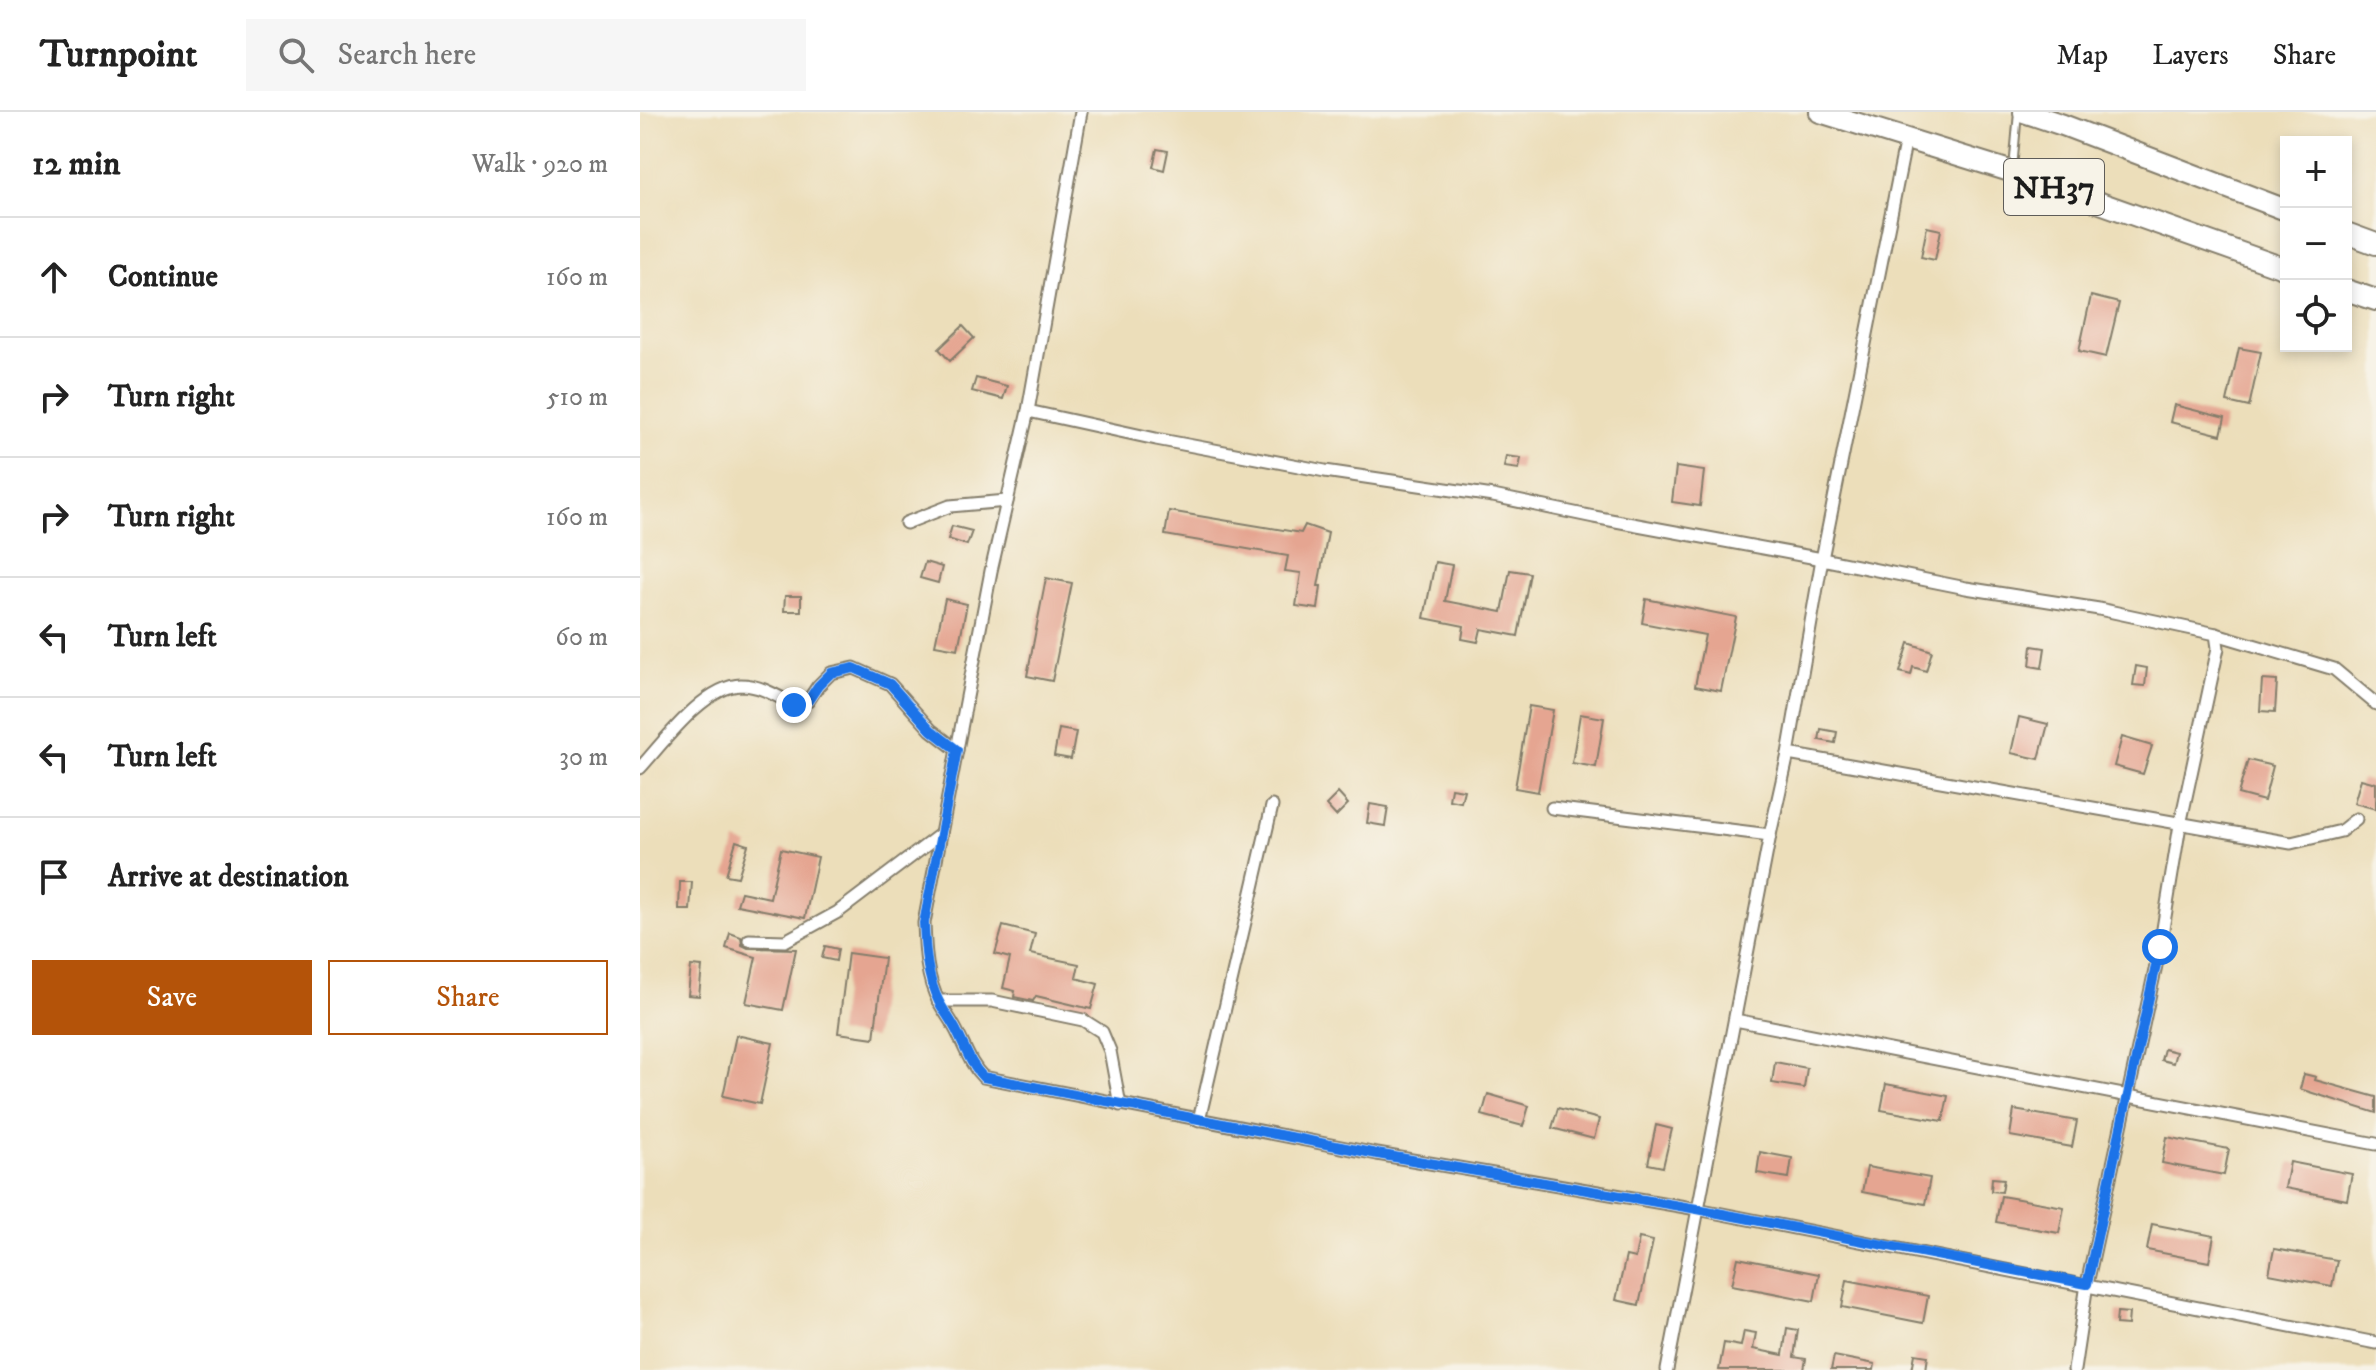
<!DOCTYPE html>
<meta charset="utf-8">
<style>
:root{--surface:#fff;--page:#f6f6f6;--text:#222;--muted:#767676;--line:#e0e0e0;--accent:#b45309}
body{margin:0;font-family:"IM FELL DW Pica",serif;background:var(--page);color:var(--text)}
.controls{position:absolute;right:24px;top:24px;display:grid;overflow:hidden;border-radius:0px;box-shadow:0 4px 12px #0003}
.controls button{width:72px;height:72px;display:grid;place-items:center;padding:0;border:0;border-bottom:2px solid var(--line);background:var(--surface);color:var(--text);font:40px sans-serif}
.stop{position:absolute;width:24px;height:24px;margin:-18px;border:6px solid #1a73e8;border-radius:50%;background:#fff}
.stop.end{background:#1a73e8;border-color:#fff;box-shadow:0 2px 8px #0008}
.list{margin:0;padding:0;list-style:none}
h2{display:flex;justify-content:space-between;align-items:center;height:104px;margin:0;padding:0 32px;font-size:34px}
h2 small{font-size:26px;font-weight:400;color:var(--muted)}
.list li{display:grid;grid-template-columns:52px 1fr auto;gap:24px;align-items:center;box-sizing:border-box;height:120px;padding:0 32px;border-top:2px solid var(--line)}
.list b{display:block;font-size:30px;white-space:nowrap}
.list em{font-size:26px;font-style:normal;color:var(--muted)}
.actions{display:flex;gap:16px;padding:24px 32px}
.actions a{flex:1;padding:18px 0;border:2px solid var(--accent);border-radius:0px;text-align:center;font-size:28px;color:var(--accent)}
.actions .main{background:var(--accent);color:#fff}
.icon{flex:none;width:44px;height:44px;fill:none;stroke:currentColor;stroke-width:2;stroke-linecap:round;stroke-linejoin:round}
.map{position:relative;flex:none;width:1736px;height:1258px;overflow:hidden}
header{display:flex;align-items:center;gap:48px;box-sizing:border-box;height:112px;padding:0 40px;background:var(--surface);border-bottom:2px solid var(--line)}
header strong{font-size:38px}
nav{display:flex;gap:44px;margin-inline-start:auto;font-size:28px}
.search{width:560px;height:72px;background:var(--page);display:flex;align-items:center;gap:20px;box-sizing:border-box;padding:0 28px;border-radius:0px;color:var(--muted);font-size:30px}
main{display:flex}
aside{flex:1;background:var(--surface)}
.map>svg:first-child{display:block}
</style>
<header>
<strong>Turnpoint</strong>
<div class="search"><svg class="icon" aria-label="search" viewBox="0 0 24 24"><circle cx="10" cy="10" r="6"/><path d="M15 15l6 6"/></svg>Search here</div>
<nav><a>Map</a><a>Layers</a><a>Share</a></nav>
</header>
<main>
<aside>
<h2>12 min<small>Walk · 920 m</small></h2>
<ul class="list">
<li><svg class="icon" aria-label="ahead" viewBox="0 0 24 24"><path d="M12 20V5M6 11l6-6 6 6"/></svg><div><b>Continue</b></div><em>160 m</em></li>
<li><svg class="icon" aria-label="right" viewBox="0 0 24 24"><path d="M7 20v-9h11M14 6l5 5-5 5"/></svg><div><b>Turn right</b></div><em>510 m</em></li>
<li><svg class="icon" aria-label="right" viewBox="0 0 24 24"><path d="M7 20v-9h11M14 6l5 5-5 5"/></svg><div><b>Turn right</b></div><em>160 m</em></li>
<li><svg class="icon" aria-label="left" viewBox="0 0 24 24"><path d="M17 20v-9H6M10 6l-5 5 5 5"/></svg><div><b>Turn left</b></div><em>60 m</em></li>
<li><svg class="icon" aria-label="left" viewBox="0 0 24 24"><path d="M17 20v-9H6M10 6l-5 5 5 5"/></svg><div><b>Turn left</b></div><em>30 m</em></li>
<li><svg class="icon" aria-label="arrive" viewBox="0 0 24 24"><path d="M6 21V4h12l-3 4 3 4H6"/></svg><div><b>Arrive at destination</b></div></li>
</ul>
<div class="actions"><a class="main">Save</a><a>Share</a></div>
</aside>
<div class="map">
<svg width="1736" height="1258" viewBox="0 0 1736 1258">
<rect width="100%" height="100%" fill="#f7f3e8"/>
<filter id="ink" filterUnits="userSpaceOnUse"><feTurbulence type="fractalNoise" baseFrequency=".0125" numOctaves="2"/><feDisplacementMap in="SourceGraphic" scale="16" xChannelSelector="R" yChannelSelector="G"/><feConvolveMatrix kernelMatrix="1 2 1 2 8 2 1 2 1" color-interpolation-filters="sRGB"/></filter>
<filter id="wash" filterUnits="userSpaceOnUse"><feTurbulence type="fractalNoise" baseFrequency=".006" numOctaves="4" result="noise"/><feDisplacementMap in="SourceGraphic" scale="32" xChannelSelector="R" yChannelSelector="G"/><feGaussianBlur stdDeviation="1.8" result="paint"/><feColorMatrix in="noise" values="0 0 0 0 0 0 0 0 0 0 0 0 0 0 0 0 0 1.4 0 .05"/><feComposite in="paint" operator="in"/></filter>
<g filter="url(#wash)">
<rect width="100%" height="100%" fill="#ecdeba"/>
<g id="blocks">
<g fill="#e5a591">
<path d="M 517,37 L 528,39 L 524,58 L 513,55 Z"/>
<path d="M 1287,115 L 1301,118 L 1295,148 L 1281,145 Z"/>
<path d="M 1451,184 L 1479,191 L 1466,245 L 1439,239 Z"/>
<path d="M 323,214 L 334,226 L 310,249 L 299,237 Z"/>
<path d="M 1599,236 L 1621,240 L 1609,295 L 1587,290 Z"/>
<path d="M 336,266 L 367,274 L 363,287 L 332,279 Z"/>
<path d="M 1534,293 L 1585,306 L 1581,323 L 1530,310 Z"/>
<path d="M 866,344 L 881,346 L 879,357 L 864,355 Z"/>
<path d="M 1036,355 L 1064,359 L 1060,394 L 1032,390 Z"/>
<path d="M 529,399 L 661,421 L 665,413 L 688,421 L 678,474 L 681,474 L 678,497 L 656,494 L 661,461 L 645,459 L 648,444 L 525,423 Z"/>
<path d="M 312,414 L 332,419 L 327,433 L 308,427 Z"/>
<path d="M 285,450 L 302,455 L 298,471 L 280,466 Z"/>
<path d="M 795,450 L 812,453 L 805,489 L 862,500 L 870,458 L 890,461 L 878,524 L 841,517 L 838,530 L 822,527 L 824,514 L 784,506 Z"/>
<path d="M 406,466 L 432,471 L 412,569 L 387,564 Z"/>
<path d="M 145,484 L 161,484 L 161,499 L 144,499 Z"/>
<path d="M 305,487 L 327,492 L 318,537 L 295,533 Z"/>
<path d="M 1006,487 L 1096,505 L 1081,579 L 1055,574 L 1065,523 L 1002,511 Z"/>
<path d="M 1269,531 L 1292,539 L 1286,559 L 1273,555 L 1271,563 L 1260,560 Z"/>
<path d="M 1392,534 L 1405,536 L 1402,556 L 1390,554 Z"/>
<path d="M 1496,554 L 1507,556 L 1505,574 L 1493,573 Z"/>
<path d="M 1622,568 L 1637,569 L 1635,600 L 1620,599 Z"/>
<path d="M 889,594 L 913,598 L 898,680 L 875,676 Z"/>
<path d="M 940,602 L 964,606 L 956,655 L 932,651 Z"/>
<path d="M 1379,605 L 1408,612 L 1399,647 L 1371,641 Z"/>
<path d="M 419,617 L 436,620 L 431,647 L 414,644 Z"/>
<path d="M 1181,617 L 1197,620 L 1195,631 L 1179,628 Z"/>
<path d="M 1482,625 L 1512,634 L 1503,662 L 1474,654 Z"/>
<path d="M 1608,648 L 1633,654 L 1624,689 L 1598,682 Z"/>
<path d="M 1721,667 L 1736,671 L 1736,697 L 1714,691 Z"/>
<path d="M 811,676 L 824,678 L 821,690 L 809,688 Z"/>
<path d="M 698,681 L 708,692 L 696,704 L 686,693 Z"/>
<path d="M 730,692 L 748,695 L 745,714 L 727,711 Z"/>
<path d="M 96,729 L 108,733 L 98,765 L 86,763 Z"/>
<path d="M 141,737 L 178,745 L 165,806 L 97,793 L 101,780 L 130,786 Z"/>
<path d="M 40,770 L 52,770 L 50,798 L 39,798 Z"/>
<path d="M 363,814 L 395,822 L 390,842 L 439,852 L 436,866 L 458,872 L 451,897 L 396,884 L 393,889 L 374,885 L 375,879 L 363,876 L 370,846 L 355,842 Z"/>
<path d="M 90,821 L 101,825 L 102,833 L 108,836 L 156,837 L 143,898 L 106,891 L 116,845 L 86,836 Z"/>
<path d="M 185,834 L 198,837 L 196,849 L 182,846 Z"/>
<path d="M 208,841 L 244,846 L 234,926 L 198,921 Z"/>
<path d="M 51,854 L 62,855 L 59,884 L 48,883 Z"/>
<path d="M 96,923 L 133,931 L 120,992 L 83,984 Z"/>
<path d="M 1524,937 L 1536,940 L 1533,951 L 1521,948 Z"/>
<path d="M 1135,950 L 1167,956 L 1164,976 L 1132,971 Z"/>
<path d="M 1664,962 L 1676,965 L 1675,968 L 1736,985 L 1736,1001 L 1660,977 Z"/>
<path d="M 1246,972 L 1308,984 L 1303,1009 L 1241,998 Z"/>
<path d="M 848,982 L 889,994 L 883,1014 L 842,1003 Z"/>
<path d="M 918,996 L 959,1007 L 954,1027 L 912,1016 Z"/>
<path d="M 1374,998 L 1437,1009 L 1432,1035 L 1370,1024 Z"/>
<path d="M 1016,1013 L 1032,1017 L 1023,1055 L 1008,1052 Z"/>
<path d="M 1527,1025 L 1589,1037 L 1584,1063 L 1522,1051 Z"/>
<path d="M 1120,1040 L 1152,1046 L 1149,1066 L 1117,1061 Z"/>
<path d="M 1650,1050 L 1712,1062 L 1707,1088 L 1645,1076 Z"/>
<path d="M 1227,1055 L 1290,1066 L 1285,1092 L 1222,1080 Z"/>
<path d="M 1352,1066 L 1364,1067 L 1362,1080 L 1351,1079 Z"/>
<path d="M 1361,1084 L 1424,1095 L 1419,1121 L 1356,1110 Z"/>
<path d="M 1512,1112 L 1574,1124 L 1569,1150 L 1507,1138 Z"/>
<path d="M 999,1126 L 1013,1129 L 999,1193 L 976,1188 L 986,1144 L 995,1146 Z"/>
<path d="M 1634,1137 L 1697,1148 L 1692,1174 L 1629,1162 Z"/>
<path d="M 1098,1146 L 1179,1162 L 1174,1189 L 1092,1173 Z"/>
<path d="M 1207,1168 L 1288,1184 L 1283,1211 L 1202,1195 Z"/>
<path d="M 1477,1200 L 1489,1201 L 1488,1213 L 1476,1212 Z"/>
<path d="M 1147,1216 L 1158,1218 L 1154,1245 L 1166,1247 L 1164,1258 L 1079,1258 L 1084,1231 L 1101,1234 L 1104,1219 L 1116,1221 L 1113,1237 L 1143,1243 Z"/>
<path d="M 1275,1242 L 1288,1244 L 1286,1258 L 1272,1258 Z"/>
<path d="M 1194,1244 L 1235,1252 L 1234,1258 L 1191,1258 Z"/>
</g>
</g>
</g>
<g filter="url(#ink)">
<use href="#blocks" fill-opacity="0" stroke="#847d6b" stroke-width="2"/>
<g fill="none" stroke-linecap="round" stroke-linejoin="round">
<defs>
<path id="service" d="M 1373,57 L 1378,0"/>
<g id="minor">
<path d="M 441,0 L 388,299 L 351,459 L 284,811 C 285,837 286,866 299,890 C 305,901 313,911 318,922 C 326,938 331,953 343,965 L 737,1042 L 1057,1097 L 1736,1231"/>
<path d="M 388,299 L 516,327 L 685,359 L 853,384 L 954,405 L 1182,447 L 1326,476 L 1459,497 L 1576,522 L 1578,536 L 1540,713 L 1520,835 L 1447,1172 L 1434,1258"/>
<path d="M 266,411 L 310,394 L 367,389"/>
<path d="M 1576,522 L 1694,557 L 1736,592"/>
<path d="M 1148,642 L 1651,731 L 1701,719 L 1716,707"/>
<path d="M 0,656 C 23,631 64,574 101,573 C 120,573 137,584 154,593 L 168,589 L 178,574 L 191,561 L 214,556 L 250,572 L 291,618 L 317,638"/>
<path d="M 912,696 L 1130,723"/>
<path d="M 109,828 L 145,829 L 198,800 L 301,722"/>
<path d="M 298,889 L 352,889 L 443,908 L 462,920 L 470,939 L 480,993"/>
<path d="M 1095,908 L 1736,1032"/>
<path d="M 559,1008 L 632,694"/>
<path d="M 1027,1258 L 1130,723 L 1148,642 L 1182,447 L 1266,27"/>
</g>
<g id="trunk">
<path d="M 1180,0 L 1373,60 L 1646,157"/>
<path d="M 1384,0 L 1423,13 L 1646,98"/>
<path d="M 1706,121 L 1736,132"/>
<path d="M 1706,178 L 1736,188"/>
</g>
</defs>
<use href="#service" stroke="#847d6b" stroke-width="10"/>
<use href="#minor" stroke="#847d6b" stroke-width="15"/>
<use href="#trunk" stroke="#847d6b" stroke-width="24"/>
<use href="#service" stroke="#fff" stroke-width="6"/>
<use href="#minor" stroke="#fff" stroke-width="11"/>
<use href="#trunk" stroke="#fff" stroke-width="20"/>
</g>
</g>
<g fill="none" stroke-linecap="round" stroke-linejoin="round" filter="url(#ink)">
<path stroke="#1a73e8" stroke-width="10" d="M 154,593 L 168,589 L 178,574 L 191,561 L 214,556 L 250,572 L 291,618 L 317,638 L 284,811 C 285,837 287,866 299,890 C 305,901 313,911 318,922 C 326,938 331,953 343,965 L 737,1042 L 1057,1097 L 1447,1172 L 1520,835"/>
</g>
<g text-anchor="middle" stroke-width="6" stroke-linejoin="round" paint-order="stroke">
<rect fill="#f7f3e8" stroke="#5e5c59" stroke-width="2" x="1364" y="47" width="100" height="56" rx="6"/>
<g font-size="32" font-weight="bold" fill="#1c1c1c">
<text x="1414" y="86">NH37</text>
</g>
</g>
</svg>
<div class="controls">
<button>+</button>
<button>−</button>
<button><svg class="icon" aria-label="locate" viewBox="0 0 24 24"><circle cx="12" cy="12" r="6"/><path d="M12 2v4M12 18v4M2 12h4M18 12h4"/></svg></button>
</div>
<div class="stop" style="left:1520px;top:835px"></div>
<div class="stop end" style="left:154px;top:593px"></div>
</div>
</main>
